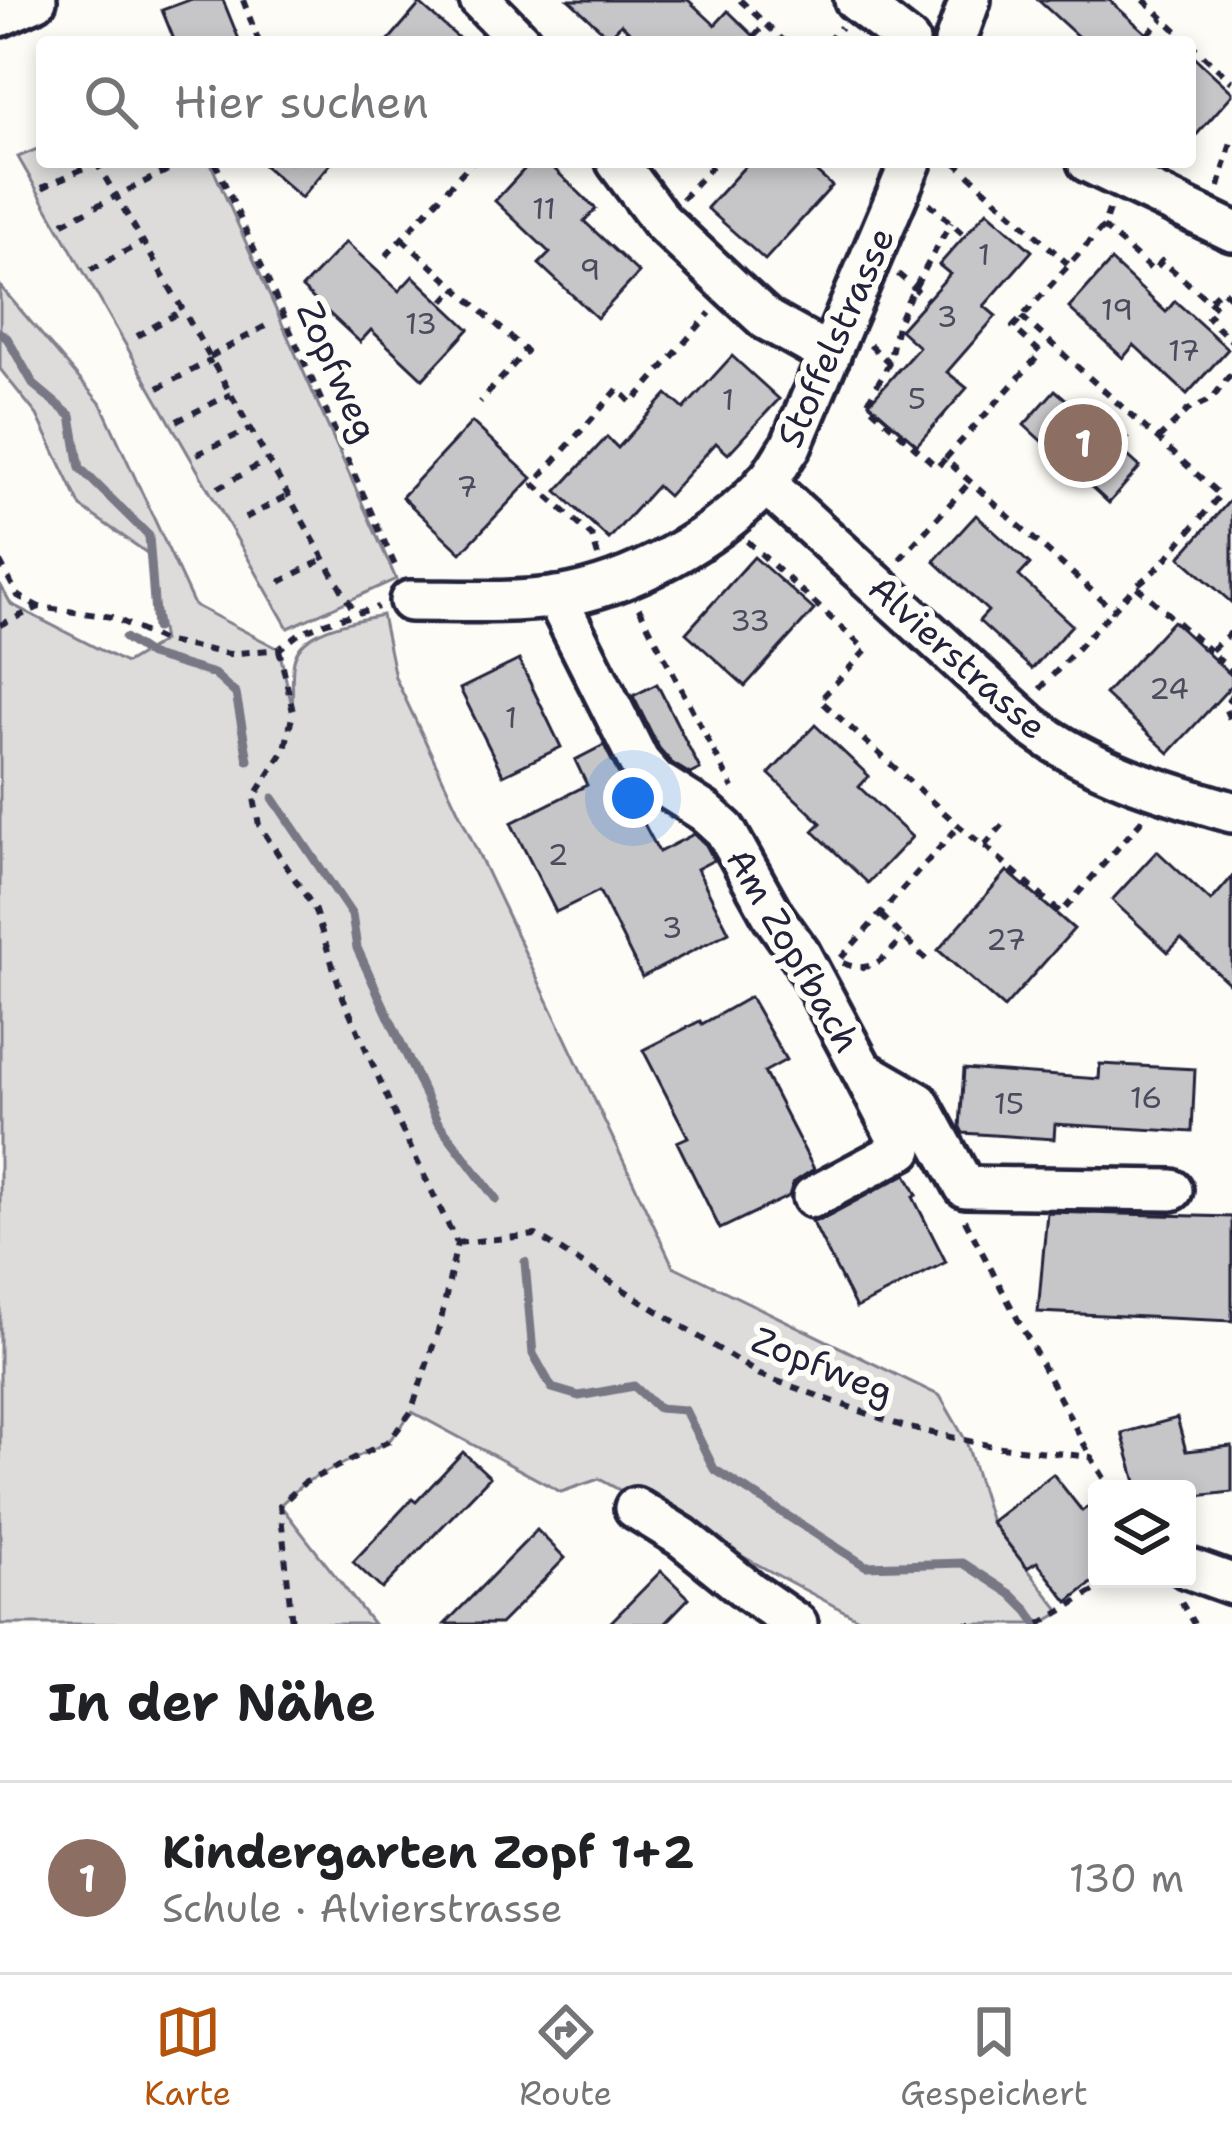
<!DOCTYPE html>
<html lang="de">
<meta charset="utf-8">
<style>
:root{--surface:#fff;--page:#f6f6f6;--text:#202124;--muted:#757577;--line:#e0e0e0;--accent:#b45309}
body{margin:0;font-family:"Shantell Sans",sans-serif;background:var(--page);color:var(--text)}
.controls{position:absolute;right:36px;bottom:36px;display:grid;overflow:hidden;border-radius:12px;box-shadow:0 6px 18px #0003}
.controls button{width:108px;height:108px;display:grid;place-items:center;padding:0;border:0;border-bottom:3px solid var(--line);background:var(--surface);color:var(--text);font:60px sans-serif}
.you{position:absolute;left:633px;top:798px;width:42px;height:42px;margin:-30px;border:9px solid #fff;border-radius:50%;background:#1a73e8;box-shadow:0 0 0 18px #1a73e833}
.badge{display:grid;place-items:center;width:78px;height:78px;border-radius:50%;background:var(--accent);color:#fff;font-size:39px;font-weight:700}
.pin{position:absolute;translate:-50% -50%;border:6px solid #fff;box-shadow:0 3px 12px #0006}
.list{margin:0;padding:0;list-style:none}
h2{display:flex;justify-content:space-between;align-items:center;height:156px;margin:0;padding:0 48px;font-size:51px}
h2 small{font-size:39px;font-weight:400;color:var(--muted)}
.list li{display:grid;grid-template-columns:78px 1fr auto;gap:36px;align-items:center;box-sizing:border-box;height:192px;padding:0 48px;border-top:3px solid var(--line)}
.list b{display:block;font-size:45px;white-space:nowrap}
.list p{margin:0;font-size:39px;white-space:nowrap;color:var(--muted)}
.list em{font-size:39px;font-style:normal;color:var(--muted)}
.icon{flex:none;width:66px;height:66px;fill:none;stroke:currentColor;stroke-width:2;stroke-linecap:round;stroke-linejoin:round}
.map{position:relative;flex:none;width:1232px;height:1624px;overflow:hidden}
.search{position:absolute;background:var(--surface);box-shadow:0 6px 18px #0003;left:36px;right:36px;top:36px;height:132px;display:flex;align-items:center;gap:30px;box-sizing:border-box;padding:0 42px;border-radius:12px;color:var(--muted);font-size:45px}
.sheet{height:348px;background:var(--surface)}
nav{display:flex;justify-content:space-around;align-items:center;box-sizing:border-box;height:168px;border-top:3px solid var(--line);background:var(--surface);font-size:33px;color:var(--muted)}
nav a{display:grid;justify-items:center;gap:6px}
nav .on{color:var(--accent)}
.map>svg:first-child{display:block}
</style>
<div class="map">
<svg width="1232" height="1624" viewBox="0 0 1232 1624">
<rect width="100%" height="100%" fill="#fdfcf7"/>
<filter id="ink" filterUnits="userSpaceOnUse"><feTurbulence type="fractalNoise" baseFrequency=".00833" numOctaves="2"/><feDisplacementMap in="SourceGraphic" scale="24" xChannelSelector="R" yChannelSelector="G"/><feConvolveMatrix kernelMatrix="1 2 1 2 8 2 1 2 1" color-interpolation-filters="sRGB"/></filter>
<g filter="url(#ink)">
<g fill="#dddcdb" stroke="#807f8b" stroke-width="3">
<path d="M 42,147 L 42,162 L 210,162 L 396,579 L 288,628 L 18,157 Z"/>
<path d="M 0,286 L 101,404 L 194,605 L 279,649 L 292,706 C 294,692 290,671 295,657 C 305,627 356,621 382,615 L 395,677 L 673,1266 L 940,1396 L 966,1441 L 991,1522 L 1061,1612 L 1041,1624 L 868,1624 L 599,1479 L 561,1492 L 412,1412 L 389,1441 L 304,1483 L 280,1505 L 373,1624 L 0,1624 L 0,584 L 11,604 L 126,663 L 163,641 L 147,553 L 81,507 L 37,415 L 0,369 Z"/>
</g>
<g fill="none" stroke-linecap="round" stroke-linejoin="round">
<g stroke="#787885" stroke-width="9">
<path d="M 0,333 L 7,338 L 34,385 L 71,416 L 80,468 L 149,536 L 156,628"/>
<path d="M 125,638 L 150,655 L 214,674 L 236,694 L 248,760"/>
<path d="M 273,798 L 352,915 L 357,948 L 437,1121 L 496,1199"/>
<path d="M 525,1262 L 533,1354 L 552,1388 L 579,1396 L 634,1386 L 658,1408 L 685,1410 L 714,1469 L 866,1566 L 963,1563 L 1011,1594 L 1028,1611 L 1037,1624"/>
</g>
</g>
<g fill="#c6c6c8" stroke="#22223b" stroke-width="3">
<path d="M 189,0 L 223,0 L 240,42 L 175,42 L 162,10 Z"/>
<path d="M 569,0 L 688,0 L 715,25 L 728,11 L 760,42 L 640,42 L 621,24 L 609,37 Z"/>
<path d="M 1038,0 L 1109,0 L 1156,42 L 1084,42 Z"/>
<path d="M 420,4 L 463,42 L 387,42 Z"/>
<path d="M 1190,53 L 1232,92 L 1232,95 L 1190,142 Z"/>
<path d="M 260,162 L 332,162 L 301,198 Z"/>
<path d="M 531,162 L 547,162 L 596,209 L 584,221 L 639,273 L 597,318 L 539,264 L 550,253 L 495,201 Z"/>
<path d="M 749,162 L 805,162 L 832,186 L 765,260 L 707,208 Z"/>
<path d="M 987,211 L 1032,251 L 984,306 L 996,316 L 947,372 L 967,388 L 917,445 L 869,403 L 919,347 L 900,330 L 950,274 L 939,265 Z"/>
<path d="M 346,242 L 399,291 L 413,276 L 469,329 L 423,379 L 371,330 L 360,342 L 302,288 Z"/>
<path d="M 1111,261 L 1166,312 L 1175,301 L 1228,349 L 1187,394 L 1134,345 L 1123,358 L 1069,308 Z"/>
<path d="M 732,356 L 779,399 L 728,454 L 716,443 L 668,496 L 657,486 L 609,539 L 557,491 L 607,437 L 618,448 L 667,394 L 684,409 Z"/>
<path d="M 1055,390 L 1077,409 L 1085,400 L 1128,438 L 1119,448 L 1140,467 L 1109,503 L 1024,425 Z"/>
<path d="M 472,422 L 532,478 L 461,553 L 402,497 Z"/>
<path d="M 1232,498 L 1232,603 L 1180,557 Z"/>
<path d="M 976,515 L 1030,564 L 1019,576 L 1072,625 L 1032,669 L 979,621 L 988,611 L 934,561 Z"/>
<path d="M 754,557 L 814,610 L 745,686 L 686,633 Z"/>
<path d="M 1173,621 L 1232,676 L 1232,685 L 1169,753 L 1105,694 Z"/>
<path d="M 519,660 L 561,747 L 503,775 L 460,689 Z"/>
<path d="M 657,684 L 700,769 L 690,774 L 672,763 L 659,748 L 633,696 Z"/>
<path d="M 815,725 L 869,776 L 859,787 L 912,837 L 868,883 L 813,831 L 821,823 L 769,774 Z"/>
<path d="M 604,745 L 618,773 L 641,799 L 633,803 L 659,852 L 694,834 L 706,845 L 714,860 L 697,869 L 729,932 L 642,977 L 599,891 L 556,912 L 511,823 L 587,785 L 575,760 Z"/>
<path d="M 1157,851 L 1211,901 L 1232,877 L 1232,986 L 1181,939 L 1168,952 L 1112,900 Z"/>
<path d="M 1007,871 L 1074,929 L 1004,1008 L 938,950 Z"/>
<path d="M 750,997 L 786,1060 L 764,1072 L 814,1169 L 793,1183 L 789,1196 L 720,1229 L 677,1142 L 688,1137 L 643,1050 L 700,1021 L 702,1024 Z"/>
<path d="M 1100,1064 L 1195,1069 L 1192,1132 L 1055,1124 L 1054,1139 L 963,1133 L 960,1127 L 964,1069 L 1099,1079 Z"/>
<path d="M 906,1174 L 917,1195 L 913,1197 L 946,1262 L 856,1308 L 812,1221 L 824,1218 Z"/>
<path d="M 1047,1212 L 1232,1217 L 1232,1321 L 1038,1312 Z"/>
<path d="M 1177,1418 L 1186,1451 L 1232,1446 L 1232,1492 L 1187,1497 L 1187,1489 L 1138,1489 L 1122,1433 Z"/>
<path d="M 463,1452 L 490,1477 L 382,1589 L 353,1562 L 412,1499 L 416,1502 Z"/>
<path d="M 1053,1474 L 1082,1511 L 1097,1500 L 1097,1579 L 1068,1602 L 1037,1562 L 1027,1568 L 991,1522 Z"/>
<path d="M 537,1530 L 565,1558 L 525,1599 L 500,1624 L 445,1624 Z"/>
<path d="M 661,1571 L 689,1598 L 664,1624 L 609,1624 Z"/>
</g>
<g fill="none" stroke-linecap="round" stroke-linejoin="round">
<defs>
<g id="minor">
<path d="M 480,0 L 521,42"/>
<path d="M 855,0 L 909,42"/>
<path d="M 0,16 L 36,0"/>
<path d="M 955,42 L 970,0"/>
<path d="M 617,162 L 661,221 L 732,288 L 767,320 L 830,355"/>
<path d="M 1088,162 L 1232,231"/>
<path d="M 765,483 L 1031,726 C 1091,771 1160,791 1232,812"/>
<path d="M 556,597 L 639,762 L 656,781 L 705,812 L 725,830 L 773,916 L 800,954 L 862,1070 L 919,1103 L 965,1187 L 1172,1190"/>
<path d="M 410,601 C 459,601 509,604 558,597 C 631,585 715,540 765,484 C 775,473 782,458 791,446 L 911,162"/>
<path d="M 813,1197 L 903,1149 L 862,1070"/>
<path d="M 635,1508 L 682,1537 L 749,1591 L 797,1624"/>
<path d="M 1187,1568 L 1232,1584"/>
</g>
</defs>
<use href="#minor" stroke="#22223b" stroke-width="48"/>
<g stroke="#22223b" stroke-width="6" stroke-dasharray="9 9" stroke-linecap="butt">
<path d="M 243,0 L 259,42"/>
<path d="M 740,0 L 785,42"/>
<path d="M 1144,0 L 1189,42"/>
<path d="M 1148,34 L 1163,18"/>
<path d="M 754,36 L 766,24"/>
<path d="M 827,42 L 841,27"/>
<path d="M 1190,43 L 1232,82"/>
<path d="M 96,162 L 183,310 L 355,613"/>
<path d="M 215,162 L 397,570"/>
<path d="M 955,162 L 1068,264"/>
<path d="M 1219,187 L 1232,138"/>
<path d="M 42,188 L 97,162"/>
<path d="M 682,199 L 716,162"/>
<path d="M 929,203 L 965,236"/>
<path d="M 1109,210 L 1103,227 L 1153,271 L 1162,261 L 1209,301 L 1221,289 L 1232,299"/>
<path d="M 63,223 L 184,162"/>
<path d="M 1103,227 L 1013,327 L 1041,353 L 945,459 L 1113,610 L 1136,586 L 1210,651"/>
<path d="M 402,239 L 526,351 L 480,402"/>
<path d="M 386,256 L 472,162"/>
<path d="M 91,270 L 143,242"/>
<path d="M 898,274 L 927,299"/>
<path d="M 444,301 L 456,288"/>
<path d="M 1209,301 L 1217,308 L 1208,318 L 1232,341"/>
<path d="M 1022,317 L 1220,495 L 1160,566 L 1136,586"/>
<path d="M 137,336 L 183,310"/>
<path d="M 870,345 L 898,371"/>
<path d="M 210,357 L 269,324"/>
<path d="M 158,388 L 212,360"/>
<path d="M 177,421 L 231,394"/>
<path d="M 1158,439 L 1188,410 L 1212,399 L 1232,372"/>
<path d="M 197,454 L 250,429"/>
<path d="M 945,459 L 937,467 L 867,404 L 889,363 L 897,325 L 908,300 L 951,222"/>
<path d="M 218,488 L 268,460"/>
<path d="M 245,518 L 288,496"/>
<path d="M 747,541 L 866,650 L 820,700 L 959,826 L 984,846 L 1007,820"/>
<path d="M 598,556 L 592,536 L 534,484 L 618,389 L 632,403 L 710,313"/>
<path d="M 900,559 L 970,482"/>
<path d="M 0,562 L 18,596 L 39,607"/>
<path d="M 280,582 L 324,559"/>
<path d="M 639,608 L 733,788"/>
<path d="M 0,625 L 39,607 L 112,617 L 163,641 L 229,654 L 279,649 L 300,633 L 327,622 L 378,607"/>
<path d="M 1232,635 L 1229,634 L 1210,651 L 1232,672"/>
<path d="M 279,649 L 293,712 L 285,749 L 254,798 L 259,825 L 314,908 L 343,997 L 398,1122 L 457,1243 L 440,1325 L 411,1412 L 389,1441 L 304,1483 L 280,1505 L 292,1624"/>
<path d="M 1040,689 L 1113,610"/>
<path d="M 1232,694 L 1225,708 L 1232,724"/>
<path d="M 985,846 L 1061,913 L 1143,819"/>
<path d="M 881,915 L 929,962"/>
<path d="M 841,958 L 959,826"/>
<path d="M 843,963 C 872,976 885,957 904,937"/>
<path d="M 965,1220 L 1091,1457"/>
<path d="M 457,1243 L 536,1235 L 760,1375 L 905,1427 L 992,1446 L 1091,1457 L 1111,1489"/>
<path d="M 1181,1602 L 1194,1624"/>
<path d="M 947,1624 L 971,1624"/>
<path d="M 1040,1624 L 1113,1579"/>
</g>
<use href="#minor" stroke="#fdfcf7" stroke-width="39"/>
</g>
</g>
<g text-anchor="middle" stroke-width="12" stroke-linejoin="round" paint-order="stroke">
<g font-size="30" fill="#4b4b5e">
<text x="544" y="219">11</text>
<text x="984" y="265">1</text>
<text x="590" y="280">9</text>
<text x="1117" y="320">19</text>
<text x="947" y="327">3</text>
<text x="421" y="334">13</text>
<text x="1184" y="361">17</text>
<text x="917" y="409">5</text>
<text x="728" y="410">1</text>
<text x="467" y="497">7</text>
<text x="750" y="631">33</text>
<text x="1169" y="699">24</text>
<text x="511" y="728">1</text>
<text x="558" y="865">2</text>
<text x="672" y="938">3</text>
<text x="1006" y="950">27</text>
<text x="1146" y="1108">16</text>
<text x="1009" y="1114">15</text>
</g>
<g font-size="36" fill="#22223b" stroke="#fdfcf7">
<text transform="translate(835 337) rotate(-66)" y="13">Stoffelstrasse</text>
<text transform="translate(338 371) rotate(66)" y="13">Zopfweg</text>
<text transform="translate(958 657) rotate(42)" y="13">Alvierstrasse</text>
<text transform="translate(794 950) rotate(60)" y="13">Am Zopfbach</text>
<text transform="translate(823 1365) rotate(22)" y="13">Zopfweg</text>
</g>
</g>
</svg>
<div class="controls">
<button><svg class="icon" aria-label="layers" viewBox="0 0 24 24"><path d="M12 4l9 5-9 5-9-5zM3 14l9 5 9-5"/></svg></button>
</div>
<div class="you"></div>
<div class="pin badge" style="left:1083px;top:443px;background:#8d6e63">1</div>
<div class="search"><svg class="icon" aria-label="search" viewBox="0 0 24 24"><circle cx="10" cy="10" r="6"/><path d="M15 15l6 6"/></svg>Hier suchen</div>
</div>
<section class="sheet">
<h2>In der Nähe<small></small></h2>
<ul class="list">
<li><span class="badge" style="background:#8d6e63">1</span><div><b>Kindergarten Zopf 1+2</b><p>Schule · Alvierstrasse</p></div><em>130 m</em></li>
</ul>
</section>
<nav>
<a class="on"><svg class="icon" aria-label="map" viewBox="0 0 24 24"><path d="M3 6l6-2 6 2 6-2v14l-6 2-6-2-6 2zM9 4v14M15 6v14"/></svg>Karte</a>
<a><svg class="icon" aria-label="directions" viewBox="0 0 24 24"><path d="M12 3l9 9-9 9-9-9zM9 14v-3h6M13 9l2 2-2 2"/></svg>Route</a>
<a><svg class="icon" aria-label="saved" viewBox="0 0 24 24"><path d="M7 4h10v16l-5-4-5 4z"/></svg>Gespeichert</a>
</nav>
